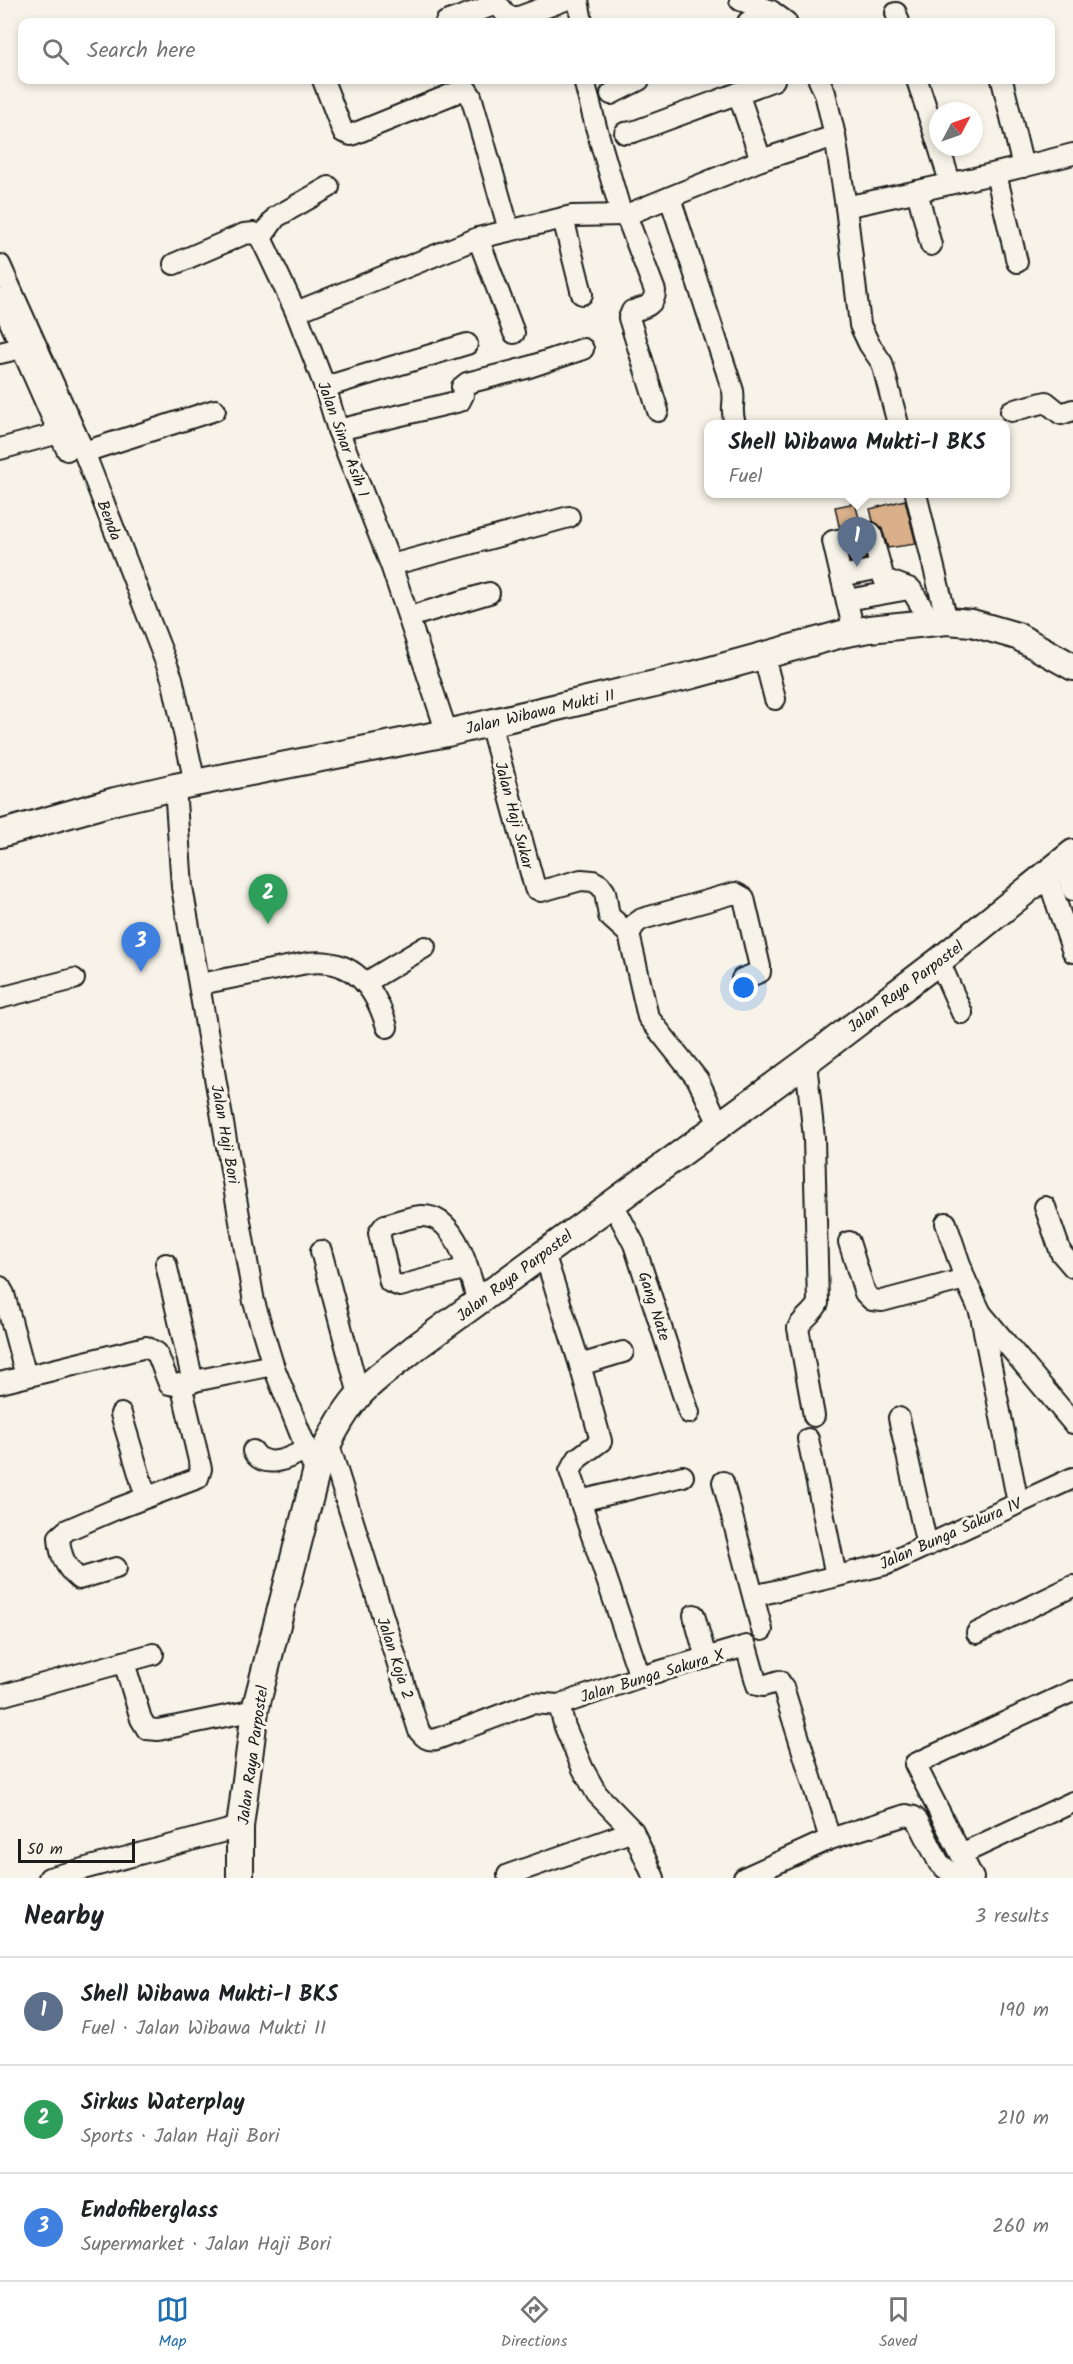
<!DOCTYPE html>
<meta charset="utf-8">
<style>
:root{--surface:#fff;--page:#f6f6f6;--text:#202124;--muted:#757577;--line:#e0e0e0;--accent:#1f6fb2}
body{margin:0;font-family:Kalam,sans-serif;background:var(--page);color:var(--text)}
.compass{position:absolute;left:929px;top:102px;width:54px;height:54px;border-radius:50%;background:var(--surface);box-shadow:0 3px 9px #0003;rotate:49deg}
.scale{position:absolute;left:18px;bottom:15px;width:117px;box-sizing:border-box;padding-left:6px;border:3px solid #1c1c1c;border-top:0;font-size:16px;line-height:21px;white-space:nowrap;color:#1c1c1c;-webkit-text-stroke:4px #f7f3e8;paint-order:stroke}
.you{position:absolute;left:744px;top:988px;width:21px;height:21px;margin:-15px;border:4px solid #fff;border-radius:50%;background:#1a73e8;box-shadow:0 0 0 9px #1a73e833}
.badge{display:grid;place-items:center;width:39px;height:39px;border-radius:50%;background:var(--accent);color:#fff;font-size:20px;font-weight:700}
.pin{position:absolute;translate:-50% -50px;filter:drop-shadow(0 2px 3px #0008)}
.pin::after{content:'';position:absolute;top:32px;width:21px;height:18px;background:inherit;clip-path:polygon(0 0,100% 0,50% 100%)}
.popup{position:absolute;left:704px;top:420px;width:306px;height:78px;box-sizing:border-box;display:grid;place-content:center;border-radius:12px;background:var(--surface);filter:drop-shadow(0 2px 4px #0005);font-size:20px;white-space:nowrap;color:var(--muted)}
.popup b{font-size:22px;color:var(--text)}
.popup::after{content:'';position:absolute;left:50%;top:100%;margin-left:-12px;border:12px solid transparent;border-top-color:var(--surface)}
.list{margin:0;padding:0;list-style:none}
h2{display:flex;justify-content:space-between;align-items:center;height:78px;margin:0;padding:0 24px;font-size:26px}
h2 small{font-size:20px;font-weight:400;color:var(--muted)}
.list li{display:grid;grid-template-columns:39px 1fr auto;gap:18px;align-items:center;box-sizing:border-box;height:108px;padding:0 24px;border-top:2px solid var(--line)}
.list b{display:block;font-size:22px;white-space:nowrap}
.list p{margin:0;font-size:20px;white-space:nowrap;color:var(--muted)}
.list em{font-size:20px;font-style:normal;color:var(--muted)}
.icon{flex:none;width:33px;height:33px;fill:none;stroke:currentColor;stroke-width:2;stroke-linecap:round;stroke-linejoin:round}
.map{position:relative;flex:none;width:1073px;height:1878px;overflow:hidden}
.search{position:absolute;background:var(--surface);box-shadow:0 3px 9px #0003;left:18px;right:18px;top:18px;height:66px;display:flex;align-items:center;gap:15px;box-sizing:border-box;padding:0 21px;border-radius:12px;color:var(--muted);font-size:22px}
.sheet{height:402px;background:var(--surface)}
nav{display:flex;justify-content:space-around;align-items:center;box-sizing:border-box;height:84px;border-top:2px solid var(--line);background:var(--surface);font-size:16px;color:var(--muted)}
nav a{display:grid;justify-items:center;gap:3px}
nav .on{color:var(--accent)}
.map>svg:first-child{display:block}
</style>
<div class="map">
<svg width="1073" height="1878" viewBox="0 0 1073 1878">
<rect width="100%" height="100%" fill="#f7f3e8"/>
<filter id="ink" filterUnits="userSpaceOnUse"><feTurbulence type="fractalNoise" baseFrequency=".0167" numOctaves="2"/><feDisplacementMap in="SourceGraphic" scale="12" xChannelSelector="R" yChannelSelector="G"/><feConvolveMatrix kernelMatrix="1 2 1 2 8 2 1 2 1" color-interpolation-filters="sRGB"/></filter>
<g filter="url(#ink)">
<g fill="#d9b08a" stroke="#1c1c1c" stroke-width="1.5">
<path d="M 905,500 L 916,544 L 888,548 L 882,529 L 873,521 L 870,509 Z"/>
<path d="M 855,503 L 860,522 L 839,526 L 835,507 Z"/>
<path d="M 863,549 L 866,559 L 850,562 L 848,552 Z"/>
</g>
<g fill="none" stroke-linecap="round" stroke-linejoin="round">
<defs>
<g id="minor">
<path d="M 578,0 L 582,22"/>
<path d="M 740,0 L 771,11 L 786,22"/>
<path d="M 896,13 L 899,22"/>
<path d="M 446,22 L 494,5 L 501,8 L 508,17 L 519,17 L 565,0"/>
<path d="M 748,22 L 771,11"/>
<path d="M 323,80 L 343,132 L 351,135 L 460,91 L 467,90 L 471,96 L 509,230"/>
<path d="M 584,80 L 596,127 L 622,216"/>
<path d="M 819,80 L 825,93 L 835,136 L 846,207 L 860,325 L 869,344 L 882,363 L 898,424"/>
<path d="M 917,80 L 938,144"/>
<path d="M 1002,80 L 1023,167"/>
<path d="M 738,93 L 761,160"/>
<path d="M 611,94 L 639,80"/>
<path d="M 625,133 L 633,132 L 774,80"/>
<path d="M 939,147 L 950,182"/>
<path d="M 996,174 L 1017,262"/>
<path d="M 917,191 L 931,245"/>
<path d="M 670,198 L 733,391 C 735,405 730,408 735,424"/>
<path d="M 846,207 C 922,190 998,174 1073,154"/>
<path d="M 626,215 L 655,291 C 655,306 643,308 632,311 L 629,318 L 658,411"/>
<path d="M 563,218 L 582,294"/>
<path d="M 261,238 L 276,217 L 329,187"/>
<path d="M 478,238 L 514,333"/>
<path d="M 174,264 L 244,234 L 254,233 L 261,238 L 296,312 L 325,387 L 338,430 L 391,565 L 447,733"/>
<path d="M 0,265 L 84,452 L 172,678 L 195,783"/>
<path d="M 0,299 L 59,433"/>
<path d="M 296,312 L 478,238 L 572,216 L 626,215 L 761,160 L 835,136"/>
<path d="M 0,353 L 21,348"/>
<path d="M 325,387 L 467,344"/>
<path d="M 1011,411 L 1046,402 L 1061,414 L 1073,410"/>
<path d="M 338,430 L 460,401 L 463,395 L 462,387 L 467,383 L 526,368 L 583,349"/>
<path d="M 0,449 L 59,433 L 67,450"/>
<path d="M 84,452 L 215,410"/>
<path d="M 916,494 L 947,621"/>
<path d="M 391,565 L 569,517"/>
<path d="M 841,576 L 881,568"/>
<path d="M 847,600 L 909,589"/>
<path d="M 409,617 L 489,593"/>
<path d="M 854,632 L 833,541 L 871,533 L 884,579 L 911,589 L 931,622"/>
<path d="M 764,656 L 775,699"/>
<path d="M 490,723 L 535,888 L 541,891 L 581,880 L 593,881 L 600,885 L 605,892 L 609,916 L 629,934 L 648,1017 L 698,1080 L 719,1124"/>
<path d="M 175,787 L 182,887 L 254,1302 L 273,1365 L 316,1473"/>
<path d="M 1063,861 L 1073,890"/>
<path d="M 1047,875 L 1073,952"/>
<path d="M 629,934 L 635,924 L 642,919 L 735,893 L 744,898 L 760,967 L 760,972 L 742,979"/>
<path d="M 939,961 L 962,1013"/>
<path d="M 365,983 L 425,947"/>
<path d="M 200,984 L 307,963 C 353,957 375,987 387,1027"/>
<path d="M 0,998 L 74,979"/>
<path d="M 806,1062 L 814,1138 L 818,1303 C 814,1313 803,1318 798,1328 L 814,1416"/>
<path d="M 612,1202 L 634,1244 L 689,1413"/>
<path d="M 1045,1207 L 1061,1253 L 1073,1267"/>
<path d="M 946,1223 L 965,1279 L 980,1311 L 1018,1503"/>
<path d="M 849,1242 L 865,1293 L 872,1300 L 882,1301 L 965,1279"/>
<path d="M 321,1251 L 359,1395"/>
<path d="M 544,1253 L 580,1365 L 601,1441 L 578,1458 L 570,1471 L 640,1677"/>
<path d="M 166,1264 L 193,1382"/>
<path d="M 467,1268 L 400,1286 L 390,1282 L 379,1233 L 385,1225 C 396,1222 409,1217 421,1216 C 458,1214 469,1275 478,1302"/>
<path d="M 0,1287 L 4,1294 L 26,1376"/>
<path d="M 980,1312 L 1073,1423"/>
<path d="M 580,1365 L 623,1352"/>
<path d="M 0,1383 L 146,1347 L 157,1353 L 169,1384 L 175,1385 L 273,1365"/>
<path d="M 121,1414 L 146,1497"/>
<path d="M 899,1418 L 927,1546"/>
<path d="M 808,1439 L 836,1576"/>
<path d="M 328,1442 L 419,1731 C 425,1738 428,1741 437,1739 L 532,1703 L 559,1705 L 640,1677 L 746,1646 L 757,1685 L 763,1686 L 779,1681 L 783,1687 L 830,1839"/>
<path d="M 253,1451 C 265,1471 290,1458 307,1449"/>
<path d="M 723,1482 L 762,1630"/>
<path d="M 580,1501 L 683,1476"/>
<path d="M 116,1568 L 79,1579 C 65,1567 60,1555 59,1537 L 67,1530 L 116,1509 L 198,1478 L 201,1469 L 181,1384"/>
<path d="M 754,1596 L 887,1564 L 1073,1478"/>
<path d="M 694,1615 L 706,1658"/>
<path d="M 977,1633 L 1073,1586"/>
<path d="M 124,1662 L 141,1719 L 147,1729 L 158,1730 L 255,1710"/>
<path d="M 0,1696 L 153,1654"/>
<path d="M 559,1705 L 565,1727 L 583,1769 L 597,1794 L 633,1831 L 654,1878"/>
<path d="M 961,1854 L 1073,1802"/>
<path d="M 508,1875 L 633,1831"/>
<path d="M 49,1878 L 240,1827"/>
<path d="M 744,1878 L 830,1839 L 906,1815 L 914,1817 L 918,1821 L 939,1863 L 957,1878"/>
<path d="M 973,1878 L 915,1764 L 1073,1691"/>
</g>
<g id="major">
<path d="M 0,834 L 115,801 L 175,787 L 447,733 L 693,675 L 842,634 L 869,629 L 947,621 L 972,623 L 1017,636 L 1073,667"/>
<path d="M 240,1878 L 240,1827 L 255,1710 L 316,1473 C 326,1445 339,1418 359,1395 C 375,1377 397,1363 416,1347 L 806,1062 L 939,961 L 1073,853"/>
</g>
</defs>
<use href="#minor" stroke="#1c1c1c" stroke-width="24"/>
<use href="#major" stroke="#1c1c1c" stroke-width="30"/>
<use href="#minor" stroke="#f7f3e8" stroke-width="20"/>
<use href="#major" stroke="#f7f3e8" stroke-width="26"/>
</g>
</g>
<g text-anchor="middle" stroke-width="6" stroke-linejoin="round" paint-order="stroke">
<g font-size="16" fill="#1c1c1c" stroke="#f7f3e8">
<text transform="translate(344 439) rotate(70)" y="6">Jalan Sinar Asih 1</text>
<text transform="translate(110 520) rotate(69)" y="6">Benda</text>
<text transform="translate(540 711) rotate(-13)" y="6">Jalan Wibawa Mukti II</text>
<text transform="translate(515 815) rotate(75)" y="6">Jalan Haji Sukar</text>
<text transform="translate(905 986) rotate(-37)" y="6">Jalan Raya Parpostel</text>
<text transform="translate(226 1134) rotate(80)" y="6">Jalan Haji Bori</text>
<text transform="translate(514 1275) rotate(-37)" y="6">Jalan Raya Parpostel</text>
<text transform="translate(655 1306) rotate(72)" y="6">Gang Nate</text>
<text transform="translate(950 1533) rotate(-24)" y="6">Jalan Bunga Sakura IV</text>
<text transform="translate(396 1658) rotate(72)" y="6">Jalan Koja 2</text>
<text transform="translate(652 1675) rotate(-17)" y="6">Jalan Bunga Sakura X</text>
<text transform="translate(252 1755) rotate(-82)" y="6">Jalan Raya Parpostel</text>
</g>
</g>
</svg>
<svg class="compass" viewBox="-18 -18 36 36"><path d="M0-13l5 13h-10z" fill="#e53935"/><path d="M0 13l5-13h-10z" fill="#757577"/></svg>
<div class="scale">50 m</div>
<div class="you"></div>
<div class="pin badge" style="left:857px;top:567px;background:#5c6f8a">1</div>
<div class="popup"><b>Shell Wibawa Mukti-1 BKS</b>Fuel</div>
<div class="pin badge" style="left:268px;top:924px;background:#2e9e5b">2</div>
<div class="pin badge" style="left:141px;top:972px;background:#3f7fe0">3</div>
<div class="search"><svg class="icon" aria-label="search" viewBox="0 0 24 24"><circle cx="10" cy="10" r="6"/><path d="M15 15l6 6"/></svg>Search here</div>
</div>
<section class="sheet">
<h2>Nearby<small>3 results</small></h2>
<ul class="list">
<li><span class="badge" style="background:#5c6f8a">1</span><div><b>Shell Wibawa Mukti-1 BKS</b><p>Fuel · Jalan Wibawa Mukti II</p></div><em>190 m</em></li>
<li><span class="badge" style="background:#2e9e5b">2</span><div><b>Sirkus Waterplay</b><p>Sports · Jalan Haji Bori</p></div><em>210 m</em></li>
<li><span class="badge" style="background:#3f7fe0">3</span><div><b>Endofiberglass</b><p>Supermarket · Jalan Haji Bori</p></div><em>260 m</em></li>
</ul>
</section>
<nav>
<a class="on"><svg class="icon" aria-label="map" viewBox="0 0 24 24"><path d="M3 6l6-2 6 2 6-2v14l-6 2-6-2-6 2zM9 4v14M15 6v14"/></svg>Map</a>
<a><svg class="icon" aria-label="directions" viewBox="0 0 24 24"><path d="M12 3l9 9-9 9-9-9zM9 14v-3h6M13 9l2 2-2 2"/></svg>Directions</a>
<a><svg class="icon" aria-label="saved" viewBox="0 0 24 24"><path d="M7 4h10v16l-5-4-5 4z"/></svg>Saved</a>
</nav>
